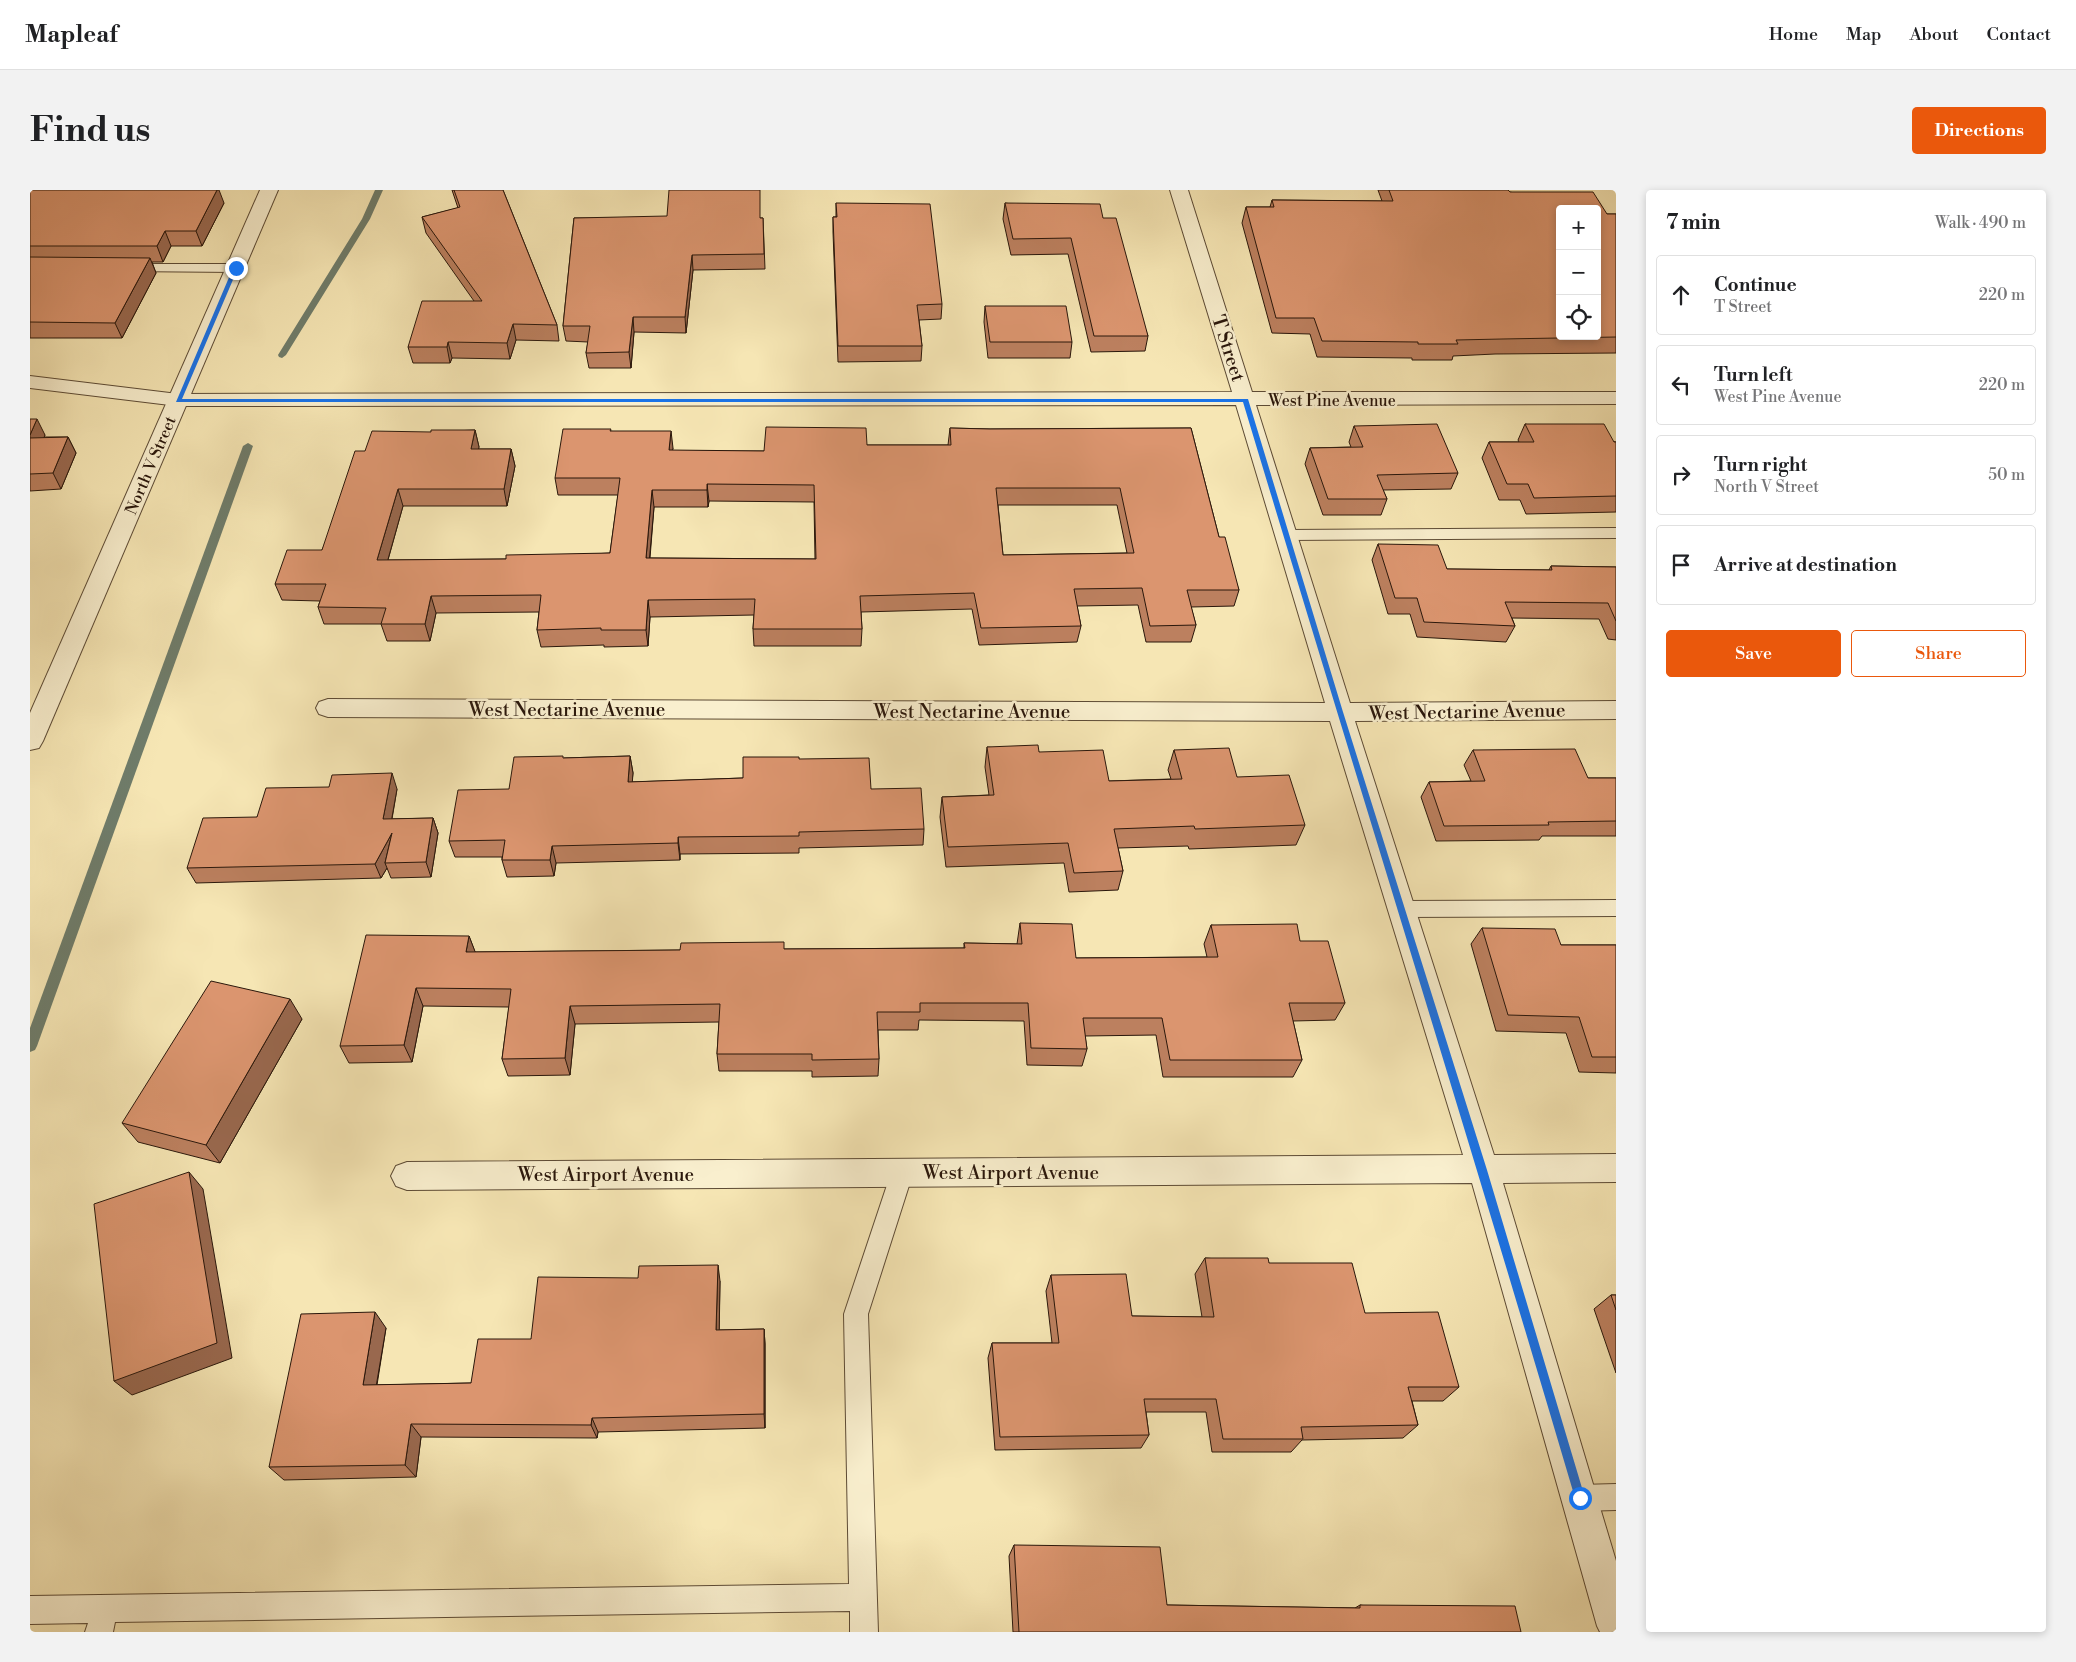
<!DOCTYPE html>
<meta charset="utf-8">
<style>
:root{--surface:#fff;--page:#f2f2f2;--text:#202124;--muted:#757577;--line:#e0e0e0;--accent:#ea580c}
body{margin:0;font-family:"Libre Bodoni",serif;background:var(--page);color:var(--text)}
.controls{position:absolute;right:15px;top:15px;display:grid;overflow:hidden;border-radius:5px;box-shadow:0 2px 8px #0003}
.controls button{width:45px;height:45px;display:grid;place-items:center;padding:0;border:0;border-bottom:1px solid var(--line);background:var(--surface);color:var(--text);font:25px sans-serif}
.stop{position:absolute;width:15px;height:15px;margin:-11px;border:4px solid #1a73e8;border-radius:50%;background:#fff}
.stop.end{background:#1a73e8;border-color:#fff;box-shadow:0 1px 5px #0008}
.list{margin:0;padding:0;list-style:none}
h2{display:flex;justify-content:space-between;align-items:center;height:65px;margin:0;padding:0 20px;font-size:21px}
h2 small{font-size:16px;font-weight:400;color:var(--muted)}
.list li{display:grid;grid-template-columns:32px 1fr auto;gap:15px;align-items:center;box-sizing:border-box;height:80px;margin:0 10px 10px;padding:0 10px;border:1px solid var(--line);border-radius:5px}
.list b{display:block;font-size:19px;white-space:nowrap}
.list p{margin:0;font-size:16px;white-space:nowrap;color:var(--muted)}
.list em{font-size:16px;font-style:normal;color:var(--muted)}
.actions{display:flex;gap:10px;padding:15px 20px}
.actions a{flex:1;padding:11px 0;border:1px solid var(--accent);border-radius:5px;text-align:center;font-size:18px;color:var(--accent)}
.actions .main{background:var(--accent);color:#fff}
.icon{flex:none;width:28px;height:28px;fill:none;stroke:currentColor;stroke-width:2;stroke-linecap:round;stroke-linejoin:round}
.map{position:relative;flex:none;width:1586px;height:1442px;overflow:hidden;border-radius:5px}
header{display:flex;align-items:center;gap:30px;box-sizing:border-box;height:70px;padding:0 25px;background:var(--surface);border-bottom:1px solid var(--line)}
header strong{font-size:24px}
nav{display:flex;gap:28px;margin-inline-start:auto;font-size:18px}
.intro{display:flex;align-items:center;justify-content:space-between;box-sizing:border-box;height:120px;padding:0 30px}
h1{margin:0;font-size:35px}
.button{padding:12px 22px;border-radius:5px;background:var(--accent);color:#fff;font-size:18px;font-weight:700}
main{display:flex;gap:30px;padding:0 30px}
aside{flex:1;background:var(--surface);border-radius:5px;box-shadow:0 2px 8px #0003}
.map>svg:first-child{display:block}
</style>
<header>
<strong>Mapleaf</strong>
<nav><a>Home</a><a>Map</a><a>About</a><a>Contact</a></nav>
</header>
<div class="intro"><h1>Find us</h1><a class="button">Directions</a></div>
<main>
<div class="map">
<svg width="1586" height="1442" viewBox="0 0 1586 1442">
<rect width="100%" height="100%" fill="#f6e6b4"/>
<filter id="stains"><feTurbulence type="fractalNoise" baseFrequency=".004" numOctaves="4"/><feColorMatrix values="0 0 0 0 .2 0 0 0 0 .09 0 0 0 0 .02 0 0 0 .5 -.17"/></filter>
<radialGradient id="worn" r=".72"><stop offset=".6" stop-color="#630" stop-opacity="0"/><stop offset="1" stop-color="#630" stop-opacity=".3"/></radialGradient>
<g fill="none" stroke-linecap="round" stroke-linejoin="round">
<g fill="#6f7c6a" fill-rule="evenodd">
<path d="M 345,0 L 353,0 L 340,29 L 256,165 L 252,168 L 249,167 L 248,165 L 332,29 Z"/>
<path d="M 218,253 L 223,256 L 7,856 L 5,860 L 0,862 L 0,838 L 213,256 Z"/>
</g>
<defs>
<g id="service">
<path d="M 98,74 L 206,74 L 213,78 L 206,82 L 93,81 L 91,78 L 93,75 Z"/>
<path d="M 1586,338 L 1586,348 L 1257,350 L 1251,349 L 1249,345 L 1251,341 L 1257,340 Z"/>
<path d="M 1586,710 L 1586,726 L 1371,727 L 1364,725 L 1361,719 L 1364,713 L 1371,711 Z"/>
<path d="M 872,973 L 880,976 L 883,983 L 838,1124 L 848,1442 L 820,1442 L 820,1421 L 85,1432 L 83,1442 L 55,1442 L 58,1433 L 0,1434 L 0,1406 L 819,1394 L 814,1124 L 861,983 L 864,976 Z"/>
<path d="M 1586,1294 L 1586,1320 L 1550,1321 L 1541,1317 L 1537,1308 L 1541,1299 L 1550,1295 Z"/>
</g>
<path id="minor" d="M 1140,0 L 1158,0 L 1222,202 L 1586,202 L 1586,214 L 1226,215 L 1320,513 L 1586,511 L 1586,529 L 1325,531 L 1464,965 L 1586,964 L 1586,992 L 1473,993 L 1586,1371 L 1586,1442 L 1570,1442 L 1567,1436 L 1442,993 L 377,1000 L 366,996 L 361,986 L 366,976 L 377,972 L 1433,965 L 1300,531 L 298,527 L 289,524 L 286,518 L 289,512 L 298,509 L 1295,513 L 1206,215 L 148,216 L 0,198 L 0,186 L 148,204 L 1202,202 Z"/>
<path id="tertiary" d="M 230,0 L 248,0 L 13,551 L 9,558 L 0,560 L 0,523 Z"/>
</defs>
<use href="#service" stroke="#5d4b35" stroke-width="2"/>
<use href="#minor" stroke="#5d4b35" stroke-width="2"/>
<use href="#tertiary" stroke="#5d4b35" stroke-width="2"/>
<use href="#service" fill="#f9efce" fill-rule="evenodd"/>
<use href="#minor" fill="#f9efce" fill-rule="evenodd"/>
<use href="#tertiary" fill="#f9efce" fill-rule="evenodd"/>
</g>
<g fill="#bc805f" stroke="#2a170b" fill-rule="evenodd">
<path d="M 0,0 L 194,13 L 172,56 L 141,56 L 133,72 L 122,72 L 126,83 L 92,148 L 0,148 Z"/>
<path d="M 422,0 L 473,0 L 527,135 L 529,151 L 486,150 L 480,169 L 422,168 L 420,173 L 383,173 L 378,157 L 444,111 L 396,43 L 392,27 L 428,18 Z"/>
<path d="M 1348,0 L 1478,0 L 1480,2 L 1577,24 L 1586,24 L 1586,163 L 1465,164 L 1423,166 L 1422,170 L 1382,170 L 1382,168 L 1287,167 L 1280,144 L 1242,143 L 1212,33 L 1216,17 L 1240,17 L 1242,10 L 1352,11 Z"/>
<path d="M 806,13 L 912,114 L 911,129 L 889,130 L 892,156 L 891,171 L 808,172 L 803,42 L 803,27 L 806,27 Z"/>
<path d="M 975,13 L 1073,28 L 1118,146 L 1115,161 L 1061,162 L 1038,64 L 981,65 L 973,29 Z"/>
<path d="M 544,28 L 733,28 L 735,79 L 663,80 L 656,143 L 604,142 L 601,178 L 559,178 L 556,163 L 558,152 L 536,151 L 533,136 Z"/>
<path d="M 955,116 L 1042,152 L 1040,168 L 958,168 L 954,132 Z"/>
<path d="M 0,229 L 15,245 L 14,247 L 38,247 L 46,263 L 31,299 L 0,301 Z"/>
<path d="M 1495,234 L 1586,252 L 1586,322 L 1496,324 L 1490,310 L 1469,310 L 1452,268 L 1459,252 L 1489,252 L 1488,250 Z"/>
<path d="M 1324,236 L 1428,283 L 1421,299 L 1353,300 L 1357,309 L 1351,325 L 1293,325 L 1275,274 L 1280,258 L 1321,257 L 1319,252 Z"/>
<path d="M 920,238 L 960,239 L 1161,238 L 1189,347 L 1209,400 L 1204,416 L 1161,417 L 1166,435 L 1161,452 L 1116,452 L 1108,415 L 1047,416 L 1051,436 L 1047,452 L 949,455 L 942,419 L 831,422 L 832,439 L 831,456 L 724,456 L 723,439 L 724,425 L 620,427 L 618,456 L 574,457 L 574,455 L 511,457 L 507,440 L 509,422 L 406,423 L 400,451 L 357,451 L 351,434 L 294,434 L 288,417 L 290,411 L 252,410 L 245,394 L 292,360 L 335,261 L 401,242 L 445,240 L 449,257 L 448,259 L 481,259 L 485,276 L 477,316 L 373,316 L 358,370 L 476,369 L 580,363 L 588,305 L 528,305 L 525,288 L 581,241 L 643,258 L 642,261 L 734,261 L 837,255 L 918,255 ZM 679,311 L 784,312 L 785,369 L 620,368 L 624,317 L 678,317 ZM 968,315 L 1087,315 L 1097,363 L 973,365 Z"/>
<path d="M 1348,354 L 1417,379 L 1519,380 L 1521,376 L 1586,377 L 1586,450 L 1578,449 L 1569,429 L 1482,428 L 1485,436 L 1476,452 L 1387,447 L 1380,424 L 1358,424 L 1342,370 Z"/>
<path d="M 957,557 L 1009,562 L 1079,591 L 1141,589 L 1138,580 L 1144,560 L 1207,587 L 1275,635 L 1266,655 L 1159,659 L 1158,656 L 1088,658 L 1093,681 L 1088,700 L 1039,702 L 1034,673 L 916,677 L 910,627 L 912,607 L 959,605 L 955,577 Z"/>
<path d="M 1443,560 L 1558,588 L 1586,588 L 1586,646 L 1512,646 L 1509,650 L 1406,651 L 1391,607 L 1399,592 L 1441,591 L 1434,575 Z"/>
<path d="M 600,566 L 603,583 L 602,592 L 713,588 L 769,569 L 841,599 L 894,639 L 893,655 L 769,658 L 769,663 L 650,664 L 650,670 L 526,673 L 524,686 L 477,687 L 472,670 L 472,667 L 425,667 L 419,651 L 534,568 Z"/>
<path d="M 367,599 L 362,629 L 403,628 L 408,643 L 401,687 L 361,688 L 357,678 L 351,688 L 166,693 L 157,678 L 227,627 Z"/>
<path d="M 990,733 L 1046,768 L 1177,767 L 1174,754 L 1181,735 L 1270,751 L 1315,813 L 1305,830 L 1263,831 L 1272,870 L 1263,887 L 1133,887 L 1126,845 L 1055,846 L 1057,859 L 1052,876 L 997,875 L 994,831 L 889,830 L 888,840 L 848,840 L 849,869 L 848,886 L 782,887 L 782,881 L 689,881 L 687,864 L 689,832 L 545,834 L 540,885 L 478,886 L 472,869 L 479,817 L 393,816 L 382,872 L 319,873 L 310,856 L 439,746 L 445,762 L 755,759 L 934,758 L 934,753 L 987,754 Z"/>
<path d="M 1452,738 L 1531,755 L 1586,755 L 1586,883 L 1549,882 L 1536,843 L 1466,841 L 1441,754 Z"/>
<path d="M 272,829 L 190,973 L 108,952 L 92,933 Z"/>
<path d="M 1175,1068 L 1239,1073 L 1335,1123 L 1429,1197 L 1413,1211 L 1382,1211 L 1388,1235 L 1373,1248 L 1272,1250 L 1261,1262 L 1182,1262 L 1176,1222 L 1116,1222 L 1119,1245 L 1111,1258 L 965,1260 L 958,1168 L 962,1153 L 1022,1153 L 1016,1101 L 1021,1085 L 1102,1126 L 1172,1127 L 1165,1084 Z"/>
<path d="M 690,1091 L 689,1140 L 734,1139 L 735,1154 L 735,1238 L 568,1242 L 567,1248 L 391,1247 L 386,1287 L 254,1290 L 239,1277 L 356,1138 L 347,1195 L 441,1193 L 501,1149 Z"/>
<path d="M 1581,1105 L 1586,1105 L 1586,1183 L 1564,1119 Z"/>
<path d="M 984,1355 L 1137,1415 L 1325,1418 L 1330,1415 L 1491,1442 L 983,1442 L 979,1366 Z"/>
</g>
<g fill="#99684e" stroke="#2a170b">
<path d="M 187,0 L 189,0 L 194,13 L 172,56 L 166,41 Z"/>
<path d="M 135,41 L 141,56 L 133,72 L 127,56 Z"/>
<path d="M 662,65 L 663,80 L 656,143 L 655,127 Z"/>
<path d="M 120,68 L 126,83 L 92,148 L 85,133 Z"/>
<path d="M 603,127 L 604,142 L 601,178 L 599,162 Z"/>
<path d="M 483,134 L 486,150 L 480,169 L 477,153 Z"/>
<path d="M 418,152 L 422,168 L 420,173 L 417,157 Z"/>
<path d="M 7,229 L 15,245 L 7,264 L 0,250 L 0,245 Z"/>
<path d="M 445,240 L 449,257 L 445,276 L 441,259 Z"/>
<path d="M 641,241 L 643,258 L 641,277 L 639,260 Z"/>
<path d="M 38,247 L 46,263 L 31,299 L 23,283 Z"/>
<path d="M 481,259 L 485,276 L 477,316 L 474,299 Z"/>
<path d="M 677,294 L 679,311 L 678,317 L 677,300 Z"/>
<path d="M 368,299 L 373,316 L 353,387 L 347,370 Z"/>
<path d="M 622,300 L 624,317 L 618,385 L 616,368 Z"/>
<path d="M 401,406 L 406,423 L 400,451 L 395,434 Z"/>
<path d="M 618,410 L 620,427 L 618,456 L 616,440 Z"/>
<path d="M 600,566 L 603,583 L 601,609 L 598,592 Z"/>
<path d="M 362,583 L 367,599 L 359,644 L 353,629 Z"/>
<path d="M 403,628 L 408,643 L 401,687 L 396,672 Z"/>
<path d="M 362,643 L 355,673 L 357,678 L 351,688 L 345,674 Z"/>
<path d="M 648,647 L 650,664 L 650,670 L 648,653 Z"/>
<path d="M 522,656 L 526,673 L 524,686 L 520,670 Z"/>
<path d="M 439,746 L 446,764 L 436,762 Z"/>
<path d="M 386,798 L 393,816 L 382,872 L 374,855 Z"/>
<path d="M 260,809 L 272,829 L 190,973 L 176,955 Z"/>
<path d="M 540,816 L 545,834 L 540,885 L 535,868 Z"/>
<path d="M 159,982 L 173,999 L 202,1168 L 102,1205 L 84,1191 Z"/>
<path d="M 688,1075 L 690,1091 L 689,1155 L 686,1140 Z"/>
<path d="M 345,1122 L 356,1138 L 344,1209 L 333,1195 Z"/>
<path d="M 734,1139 L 735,1154 L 735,1238 L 734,1224 Z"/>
<path d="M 562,1228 L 568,1242 L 567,1248 L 561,1235 Z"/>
<path d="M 381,1234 L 391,1247 L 386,1287 L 375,1275 Z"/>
</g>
<g fill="#db956f" stroke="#2a170b" fill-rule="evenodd">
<path d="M 0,0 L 187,0 L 166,41 L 135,41 L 127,56 L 0,56 Z"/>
<path d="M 424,0 L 473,0 L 527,135 L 483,134 L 477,153 L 418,152 L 417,157 L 378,157 L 392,111 L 452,111 L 392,27 L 430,17 Z"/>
<path d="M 639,0 L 730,0 L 730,28 L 733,28 L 734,64 L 662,65 L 655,127 L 603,127 L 599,162 L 556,163 L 560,136 L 533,136 L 544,28 L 637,26 Z"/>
<path d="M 1359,0 L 1478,0 L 1480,2 L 1563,2 L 1577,24 L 1586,24 L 1586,147 L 1472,149 L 1426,150 L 1428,154 L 1388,154 L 1388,152 L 1292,151 L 1284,128 L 1246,128 L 1216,17 L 1244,17 L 1242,10 L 1363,11 ZM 1530,19 L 1567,19 L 1567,146 L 1530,146 Z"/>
<path d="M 806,13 L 900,14 L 912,114 L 887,115 L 892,156 L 808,156 L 803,27 L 807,27 Z"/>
<path d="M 975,13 L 1070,14 L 1073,28 L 1086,28 L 1118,146 L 1064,146 L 1041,48 L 983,49 Z"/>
<path d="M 0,67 L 120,68 L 85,133 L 0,132 Z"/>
<path d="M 955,116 L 1036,116 L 1042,152 L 960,152 Z"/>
<path d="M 0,229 L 7,229 L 0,245 Z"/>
<path d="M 1407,234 L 1428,283 L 1347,285 L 1357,309 L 1298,309 L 1280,258 L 1333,257 L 1324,236 Z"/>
<path d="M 1495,234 L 1574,234 L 1584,252 L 1586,252 L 1586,306 L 1504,308 L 1498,294 L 1477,294 L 1459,252 L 1504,252 Z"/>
<path d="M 736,237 L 836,238 L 837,255 L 921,255 L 920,238 L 960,239 L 1161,238 L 1189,347 L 1195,347 L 1209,400 L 1157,400 L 1166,435 L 1120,436 L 1112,398 L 1044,399 L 1051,436 L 951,438 L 944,403 L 830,406 L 832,439 L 723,439 L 725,409 L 618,410 L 616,440 L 571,440 L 571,438 L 507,440 L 511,405 L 401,406 L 395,434 L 351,434 L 356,418 L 288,417 L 296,394 L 245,394 L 257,360 L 292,360 L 325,261 L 335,261 L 342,241 L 401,242 L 401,240 L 445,240 L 441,259 L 481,259 L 474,299 L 368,299 L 347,370 L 476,369 L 476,365 L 580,363 L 590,288 L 525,288 L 533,239 L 581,239 L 580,241 L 641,241 L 639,260 L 734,261 ZM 677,294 L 784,295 L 786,369 L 616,368 L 622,300 L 677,300 ZM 966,298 L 1090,298 L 1104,363 L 973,365 Z"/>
<path d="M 38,247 L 23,283 L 0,284 L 0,248 Z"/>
<path d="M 1348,354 L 1408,355 L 1417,379 L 1522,380 L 1521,376 L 1586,377 L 1586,431 L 1578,413 L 1475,412 L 1485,436 L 1394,432 L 1387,408 L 1365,408 Z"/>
<path d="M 1008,555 L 1009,562 L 1073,560 L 1079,591 L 1152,589 L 1144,560 L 1199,558 L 1207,587 L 1259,585 L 1275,635 L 1165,639 L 1164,636 L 1084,639 L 1093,681 L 1044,683 L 1038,653 L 918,657 L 912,607 L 964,605 L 957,557 Z"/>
<path d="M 1545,559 L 1558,588 L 1586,588 L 1586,631 L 1518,632 L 1519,635 L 1414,636 L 1399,592 L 1455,591 L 1443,560 Z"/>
<path d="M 533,566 L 533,568 L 600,566 L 598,592 L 713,588 L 713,567 L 769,567 L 769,569 L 839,568 L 841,599 L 891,598 L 894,639 L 769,642 L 769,646 L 648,647 L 648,653 L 522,656 L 520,670 L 472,670 L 475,650 L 419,651 L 428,600 L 479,599 L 484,567 Z"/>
<path d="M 362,583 L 353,629 L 403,628 L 396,672 L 355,673 L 362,643 L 345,674 L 157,678 L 173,628 L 227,627 L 236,598 L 299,597 L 302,585 Z"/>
<path d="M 990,733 L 1042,734 L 1046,768 L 1188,767 L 1181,735 L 1267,734 L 1270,751 L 1298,751 L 1315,813 L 1259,813 L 1272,870 L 1140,870 L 1132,828 L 1053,828 L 1057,859 L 1001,858 L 998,813 L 890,813 L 890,822 L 847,822 L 849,869 L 782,870 L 782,864 L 687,864 L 690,814 L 540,816 L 535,868 L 472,869 L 481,799 L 386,798 L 374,855 L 310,856 L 336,745 L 439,746 L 436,762 L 650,760 L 651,753 L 754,752 L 754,759 L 935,758 L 934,753 L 992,754 Z"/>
<path d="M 1452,738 L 1525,739 L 1531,755 L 1586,755 L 1586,867 L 1562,867 L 1549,827 L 1478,825 Z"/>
<path d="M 181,791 L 260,809 L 176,955 L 92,933 Z"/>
<path d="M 159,982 L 187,1153 L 84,1191 L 64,1014 Z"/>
<path d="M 1175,1068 L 1238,1068 L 1239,1073 L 1322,1073 L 1335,1123 L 1408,1122 L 1429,1197 L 1378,1197 L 1388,1235 L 1271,1237 L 1273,1249 L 1193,1249 L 1186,1209 L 1114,1209 L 1119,1245 L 970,1247 L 962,1153 L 1029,1153 L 1021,1085 L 1096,1084 L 1102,1126 L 1184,1127 Z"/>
<path d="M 688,1075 L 686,1140 L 734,1139 L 734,1224 L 562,1228 L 561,1235 L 381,1234 L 375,1275 L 239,1277 L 271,1124 L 345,1122 L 333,1195 L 441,1193 L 448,1149 L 501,1149 L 508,1087 L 608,1088 L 609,1076 Z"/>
<path d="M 1581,1105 L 1586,1105 L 1586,1120 Z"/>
<path d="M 984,1355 L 1130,1357 L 1137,1415 L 1330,1418 L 1330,1415 L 1485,1416 L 1491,1442 L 989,1442 Z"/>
</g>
<path fill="#1a73e8" d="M 206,76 L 208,78 L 152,209 L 1218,209 L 1313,522 L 1457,980 L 1555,1308 L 1554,1311 L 1550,1313 L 1546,1311 L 1545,1308 C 1437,942 1323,577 1213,212 L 146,212 L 203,78 Z"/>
<g text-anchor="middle" stroke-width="5" stroke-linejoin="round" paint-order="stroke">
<g font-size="16" fill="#2a170b" stroke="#f9efce">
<text x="1302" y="216">West Pine Avenue</text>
<text transform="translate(120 275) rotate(-67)" y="6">North V Street</text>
</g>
<g font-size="19" fill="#2a170b" stroke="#f9efce">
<text transform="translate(1199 158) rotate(72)" y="7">T Street</text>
<text x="537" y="526">West Nectarine Avenue</text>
<text x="942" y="528">West Nectarine Avenue</text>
<text transform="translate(1437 521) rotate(-1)" y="7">West Nectarine Avenue</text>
<text x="981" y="989">West Airport Avenue</text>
<text x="576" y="991">West Airport Avenue</text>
</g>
</g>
<rect width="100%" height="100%" filter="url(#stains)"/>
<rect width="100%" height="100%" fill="url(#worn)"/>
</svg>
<div class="controls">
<button>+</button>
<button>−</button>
<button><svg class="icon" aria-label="locate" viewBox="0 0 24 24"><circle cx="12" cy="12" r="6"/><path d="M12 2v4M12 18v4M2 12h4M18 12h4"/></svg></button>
</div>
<div class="stop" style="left:1550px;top:1308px"></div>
<div class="stop end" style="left:206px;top:78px"></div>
</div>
<aside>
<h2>7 min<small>Walk · 490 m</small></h2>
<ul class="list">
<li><svg class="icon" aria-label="ahead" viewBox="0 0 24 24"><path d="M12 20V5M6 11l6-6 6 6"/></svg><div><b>Continue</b><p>T Street</p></div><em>220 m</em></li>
<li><svg class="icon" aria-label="left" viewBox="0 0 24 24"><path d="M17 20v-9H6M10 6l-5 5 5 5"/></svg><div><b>Turn left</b><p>West Pine Avenue</p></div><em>220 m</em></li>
<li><svg class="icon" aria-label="right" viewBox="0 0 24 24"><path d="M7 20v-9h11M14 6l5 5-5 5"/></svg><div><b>Turn right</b><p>North V Street</p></div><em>50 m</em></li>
<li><svg class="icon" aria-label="arrive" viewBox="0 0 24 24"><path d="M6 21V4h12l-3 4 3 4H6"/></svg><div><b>Arrive at destination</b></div></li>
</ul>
<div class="actions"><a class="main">Save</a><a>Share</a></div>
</aside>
</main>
